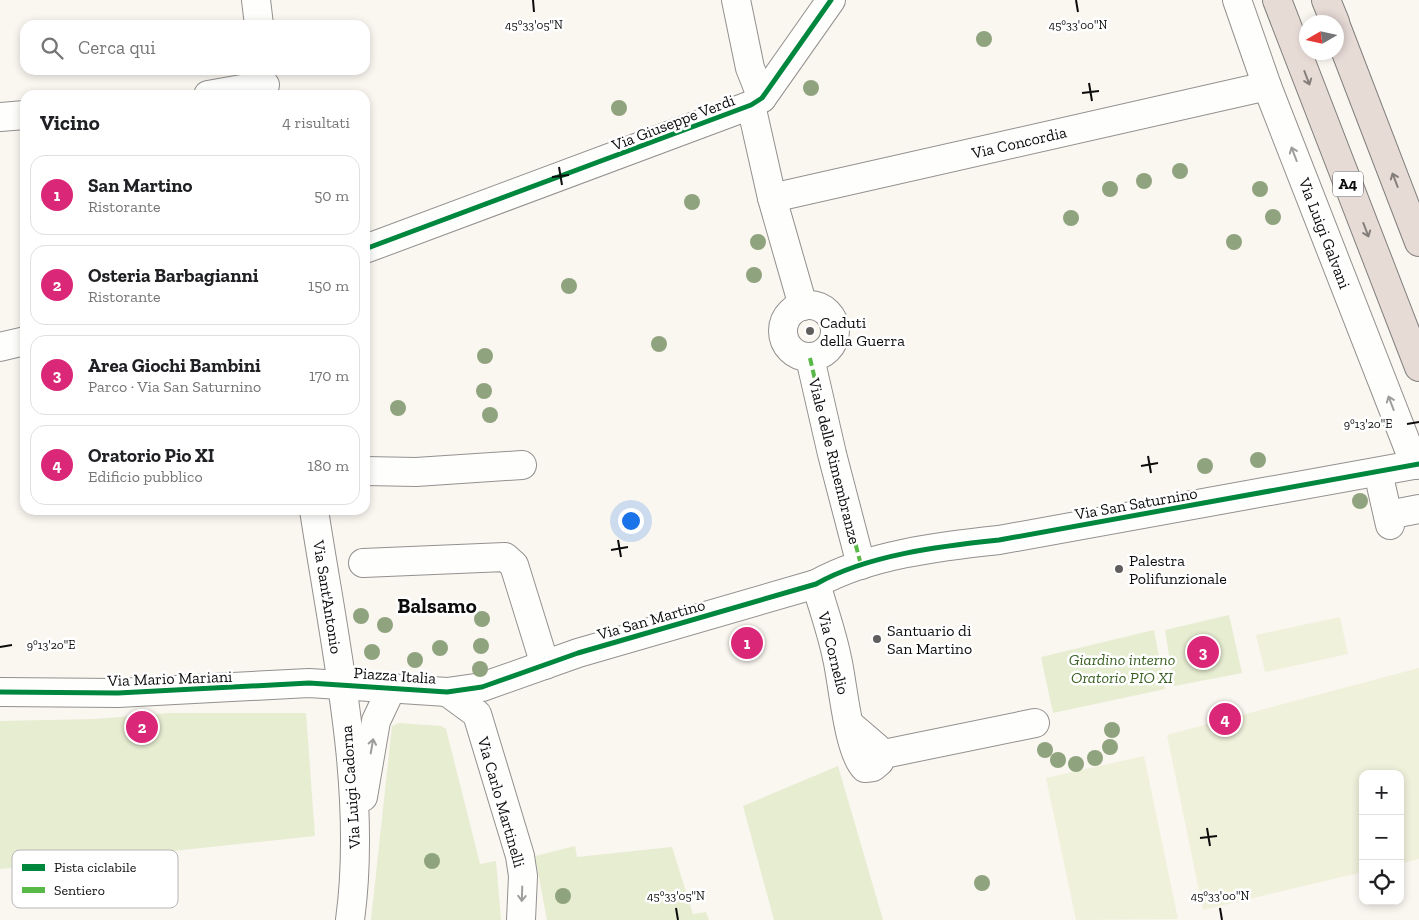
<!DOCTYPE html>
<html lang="it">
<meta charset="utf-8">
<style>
:root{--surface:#fff;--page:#f2f2f2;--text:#202124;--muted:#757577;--line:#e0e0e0;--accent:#db2777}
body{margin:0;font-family:"Zilla Slab",serif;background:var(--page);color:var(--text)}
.controls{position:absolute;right:15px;bottom:15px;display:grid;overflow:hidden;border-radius:10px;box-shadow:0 2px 8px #0003}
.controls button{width:45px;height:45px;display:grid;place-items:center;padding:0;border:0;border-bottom:1px solid var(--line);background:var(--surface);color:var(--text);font:25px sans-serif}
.compass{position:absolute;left:1299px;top:15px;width:45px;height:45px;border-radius:50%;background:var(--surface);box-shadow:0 2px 8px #0003;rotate:261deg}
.you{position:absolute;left:630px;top:520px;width:18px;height:18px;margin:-12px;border:4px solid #fff;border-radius:50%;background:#1a73e8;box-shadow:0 0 0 8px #1a73e833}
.badge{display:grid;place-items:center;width:32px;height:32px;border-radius:50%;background:var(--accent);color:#fff;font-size:16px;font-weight:700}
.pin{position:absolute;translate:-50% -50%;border:2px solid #fff;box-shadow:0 1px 5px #0006}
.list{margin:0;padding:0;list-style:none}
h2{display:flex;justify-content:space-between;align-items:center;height:65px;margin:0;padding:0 20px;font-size:21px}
h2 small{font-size:16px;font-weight:400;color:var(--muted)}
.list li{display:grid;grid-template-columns:32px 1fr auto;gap:15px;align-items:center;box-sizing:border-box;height:80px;margin:0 10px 10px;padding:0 10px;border:1px solid var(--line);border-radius:15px}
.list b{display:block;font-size:19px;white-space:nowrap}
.list p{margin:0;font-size:16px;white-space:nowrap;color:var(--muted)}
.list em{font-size:16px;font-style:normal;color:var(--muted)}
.icon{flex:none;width:28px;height:28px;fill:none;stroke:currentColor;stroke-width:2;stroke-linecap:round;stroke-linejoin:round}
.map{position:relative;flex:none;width:1419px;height:920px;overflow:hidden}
.search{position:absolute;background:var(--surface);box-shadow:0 2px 8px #0003;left:20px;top:20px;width:350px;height:55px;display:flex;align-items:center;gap:12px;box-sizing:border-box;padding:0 18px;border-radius:15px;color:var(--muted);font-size:19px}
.panel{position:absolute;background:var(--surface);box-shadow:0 2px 8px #0003;left:20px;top:90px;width:350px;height:425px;border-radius:15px}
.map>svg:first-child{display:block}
</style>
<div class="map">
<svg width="1419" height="920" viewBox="0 0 1419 920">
<rect width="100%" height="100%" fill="#faf6f0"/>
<g fill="#e7edd1">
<path d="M 1229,615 L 1242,673 L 1174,686 L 1165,630 Z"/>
<path d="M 1154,630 L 1165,689 L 1053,713 L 1041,657 Z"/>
<path d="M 170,713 L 306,713 L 315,836 L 0,869 L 0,721 L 95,719 Z"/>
<path d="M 399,723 L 441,726 L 446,729 L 480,864 L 496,861 L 501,920 L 371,920 L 392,726 Z"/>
<path d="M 838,766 L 883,920 L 774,920 L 743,806 Z"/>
<path d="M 575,846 L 577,857 L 672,847 L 693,914 L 706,912 L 709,920 L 547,920 L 535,856 Z"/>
</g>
<g fill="#f0f1db">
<path d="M 1340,617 L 1348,654 L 1265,672 L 1256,635 Z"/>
<path d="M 1419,668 L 1419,859 L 1400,864 L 1400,774 L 1363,774 L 1363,872 L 1203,910 L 1167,735 Z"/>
<path d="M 1144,756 L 1178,919 L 1076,920 L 1046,778 Z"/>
</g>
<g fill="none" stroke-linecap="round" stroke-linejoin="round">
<defs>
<g id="minor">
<path d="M 256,0 L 259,25"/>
<path d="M 736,0 L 750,68 L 762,98"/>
<path d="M 1237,0 L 1267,86 L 1415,465"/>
<path d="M 208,95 L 265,85"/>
<path d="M 751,105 L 772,198 L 803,306"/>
<path d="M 0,117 L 25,115"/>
<path d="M 772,198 L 1267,86"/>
<path d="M 365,249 L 751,105 L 762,98 L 831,0"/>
<circle cx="809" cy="331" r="26"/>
<path d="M 0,347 L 25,341"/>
<path d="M 810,358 L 832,454 L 861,565"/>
<path d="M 365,471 L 416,472 L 522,465"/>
<path d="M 1378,472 L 1390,525"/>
<path d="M 314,510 C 334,641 368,789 350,920"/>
<path d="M 1388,515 L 1419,509"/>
<path d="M 363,563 L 505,557 L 514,565 L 545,665"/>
<path d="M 816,584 C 823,608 832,633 837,658 C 843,683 848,752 865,768 L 873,767 L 879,762 L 877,748 L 849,724"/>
<path d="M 0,692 L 118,693 L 309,683 L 447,692 L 482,687 L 578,653 L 816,584 C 867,555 941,546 999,540 L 1419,464"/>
<path d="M 447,692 L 477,714 L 520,856 L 523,876 L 521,920"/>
<path d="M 879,755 L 1035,723"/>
<path d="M 363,797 L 376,721 L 392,687"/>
</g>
<g id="highway">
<path d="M 1277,0 L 1419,367"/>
<path d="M 1326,0 L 1335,22"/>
<path d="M 1336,26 L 1419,242"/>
</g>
</defs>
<use href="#minor" stroke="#93918f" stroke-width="30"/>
<use href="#highway" stroke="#807f7c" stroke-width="30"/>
<use href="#minor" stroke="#fefefd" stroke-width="28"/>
<use href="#highway" stroke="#e7dbd6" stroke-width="28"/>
<path stroke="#58b947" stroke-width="4" stroke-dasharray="8 4" stroke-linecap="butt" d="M 810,358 L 832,454 L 861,565"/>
<defs>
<g id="cycleway">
<path d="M 365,249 L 751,105 L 762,98 L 831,0"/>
<path d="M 0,692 L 118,693 L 309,683 L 447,692 L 482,687 L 578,653 L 816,584 C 867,555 941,546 999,540 L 1419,464"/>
</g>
</defs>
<use href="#cycleway" stroke="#fff" stroke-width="8"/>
<use href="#cycleway" stroke="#00873e" stroke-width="5"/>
</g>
<g fill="#8fa37e">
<circle cx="984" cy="39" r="8"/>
<circle cx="811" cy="88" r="8"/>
<circle cx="619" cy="108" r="8"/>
<circle cx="1180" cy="171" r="8"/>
<circle cx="1144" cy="181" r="8"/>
<circle cx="1110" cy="189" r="8"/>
<circle cx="1260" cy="189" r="8"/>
<circle cx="692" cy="202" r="8"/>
<circle cx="1273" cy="217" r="8"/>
<circle cx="1071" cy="218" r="8"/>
<circle cx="758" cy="242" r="8"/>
<circle cx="1234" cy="242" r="8"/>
<circle cx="754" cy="275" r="8"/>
<circle cx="569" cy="286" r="8"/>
<circle cx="659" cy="344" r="8"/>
<circle cx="485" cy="356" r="8"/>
<circle cx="484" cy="391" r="8"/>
<circle cx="398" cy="408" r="8"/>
<circle cx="490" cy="415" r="8"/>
<circle cx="1258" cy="460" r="8"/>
<circle cx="1205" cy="466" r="8"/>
<circle cx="1360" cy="501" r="8"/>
<circle cx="361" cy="616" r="8"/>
<circle cx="482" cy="619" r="8"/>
<circle cx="385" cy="625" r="8"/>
<circle cx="481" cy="646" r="8"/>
<circle cx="440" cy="648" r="8"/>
<circle cx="372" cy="652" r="8"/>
<circle cx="415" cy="660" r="8"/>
<circle cx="480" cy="669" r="8"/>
<circle cx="1112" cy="730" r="8"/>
<circle cx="1110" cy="747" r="8"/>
<circle cx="1045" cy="750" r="8"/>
<circle cx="1095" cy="758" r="8"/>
<circle cx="1058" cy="760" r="8"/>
<circle cx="1076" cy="764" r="8"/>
<circle cx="432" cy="861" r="8"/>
<circle cx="982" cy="883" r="8"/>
<circle cx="563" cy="896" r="8"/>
</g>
<defs><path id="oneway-shaft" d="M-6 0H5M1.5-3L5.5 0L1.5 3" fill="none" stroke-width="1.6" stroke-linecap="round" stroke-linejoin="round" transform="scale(1.25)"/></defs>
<g stroke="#847e7b">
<use href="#oneway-shaft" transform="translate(1307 78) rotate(69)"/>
<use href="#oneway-shaft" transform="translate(1395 180) rotate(-111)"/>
<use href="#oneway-shaft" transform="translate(1366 230) rotate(69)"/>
</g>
<g stroke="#9d9d9d">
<use href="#oneway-shaft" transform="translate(1294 154) rotate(-111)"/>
<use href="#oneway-shaft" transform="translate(1391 403) rotate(-111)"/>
<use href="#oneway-shaft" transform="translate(372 746) rotate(-80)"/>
<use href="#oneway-shaft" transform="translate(522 894) rotate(92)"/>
</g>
<path fill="none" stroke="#0c0c0c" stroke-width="2" d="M 533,0 L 534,12M 1076,0 L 1078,12M 1089,83 L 1092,101M 1082,93 L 1099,91M 559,167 L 562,185M 552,177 L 569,175M 1407,424 L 1419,422M 1148,456 L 1151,473M 1141,466 L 1158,463M 618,540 L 621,557M 611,550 L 628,547M 0,647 L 12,645M 1207,828 L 1210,846M 1200,838 L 1217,836M 676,908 L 678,920M 1220,908 L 1222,920"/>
<g fill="#5f5e5c" stroke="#fff" stroke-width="2">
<circle cx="810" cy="331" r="5"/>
<circle cx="1119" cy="569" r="5"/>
<circle cx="877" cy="639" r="5"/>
</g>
<g text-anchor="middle" stroke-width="5" stroke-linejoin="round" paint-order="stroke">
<rect fill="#fff" stroke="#555" stroke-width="1" x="1333" y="171.5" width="30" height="25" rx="4"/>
<g font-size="15" font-weight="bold" fill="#0c0c0c">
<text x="1348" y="189">A4</text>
</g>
<g font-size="16" fill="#0c0c0c" stroke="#fff">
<text transform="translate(673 122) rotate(-21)" y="6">Via Giuseppe Verdi</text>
<text transform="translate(1019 142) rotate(-13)" y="6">Via Concordia</text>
<text transform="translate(1325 233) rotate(69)" y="6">Via Luigi Galvani</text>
<text transform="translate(835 461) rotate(76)" y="6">Viale delle Rimembranze</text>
<text transform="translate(1136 503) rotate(-10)" y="6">Via San Saturnino</text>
<text transform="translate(328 597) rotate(81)" y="6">Via Sant'Antonio</text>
<text transform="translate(651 619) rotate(-16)" y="6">Via San Martino</text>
<text transform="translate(834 653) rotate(76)" y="6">Via Cornelio</text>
<text transform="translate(395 675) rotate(4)" y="6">Piazza Italia</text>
<text transform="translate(170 678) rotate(-2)" y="6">Via Mario Mariani</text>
<text transform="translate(350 787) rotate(-94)" y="6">Via Luigi Cadorna</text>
<text transform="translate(502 802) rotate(74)" y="6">Via Carlo Martinelli</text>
</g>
<g font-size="16" fill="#0c0c0c" stroke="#fff" text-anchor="start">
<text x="820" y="328">Caduti<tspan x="820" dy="18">della Guerra</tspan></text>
<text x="1129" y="566">Palestra<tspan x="1129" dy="18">Polifunzionale</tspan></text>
<text x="887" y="636">Santuario di<tspan x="887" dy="18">San Martino</tspan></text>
</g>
<g font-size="16" font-style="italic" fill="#385f21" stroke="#fff">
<text x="1122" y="665">Giardino interno<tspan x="1122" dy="18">Oratorio PIO XI</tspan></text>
</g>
<g font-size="21" font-weight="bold" fill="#0c0c0c" stroke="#fff">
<text x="437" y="613">Balsamo</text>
</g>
</g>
<rect x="12" y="850" width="166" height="58" rx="8" fill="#fff" stroke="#b6b6b6" stroke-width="1"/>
<rect x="22" y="864" width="23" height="7" fill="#00873e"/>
<rect x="22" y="887" width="23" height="6" fill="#58b947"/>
<g font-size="14" fill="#0c0c0c">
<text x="54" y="872">Pista ciclabile</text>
<text x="54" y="895">Sentiero</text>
</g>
<g font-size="12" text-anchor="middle" fill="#0c0c0c" stroke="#fff" stroke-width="5" stroke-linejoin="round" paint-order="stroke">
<text x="534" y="29">45°33'05"N</text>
<text x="1078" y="29">45°33'00"N</text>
<text x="1368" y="428">9°13'20"E</text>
<text x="51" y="649">9°13'20"E</text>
<text x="676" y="900">45°33'05"N</text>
<text x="1220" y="900">45°33'00"N</text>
</g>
</svg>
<div class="controls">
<button>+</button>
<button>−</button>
<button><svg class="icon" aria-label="locate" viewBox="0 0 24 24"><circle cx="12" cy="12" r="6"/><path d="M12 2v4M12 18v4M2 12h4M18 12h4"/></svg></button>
</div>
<svg class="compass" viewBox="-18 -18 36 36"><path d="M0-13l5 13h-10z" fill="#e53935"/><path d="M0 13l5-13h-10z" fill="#757577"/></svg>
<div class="you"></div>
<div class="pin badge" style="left:747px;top:643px">1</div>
<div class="pin badge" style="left:142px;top:727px">2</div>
<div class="pin badge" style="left:1203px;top:652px">3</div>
<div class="pin badge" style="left:1225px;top:719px">4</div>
<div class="search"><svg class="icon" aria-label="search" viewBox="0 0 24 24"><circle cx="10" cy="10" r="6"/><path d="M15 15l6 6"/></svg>Cerca qui</div>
<section class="panel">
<h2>Vicino<small>4 risultati</small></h2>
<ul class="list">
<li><span class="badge">1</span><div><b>San Martino</b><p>Ristorante</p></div><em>50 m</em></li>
<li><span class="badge">2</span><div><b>Osteria Barbagianni</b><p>Ristorante</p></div><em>150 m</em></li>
<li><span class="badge">3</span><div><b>Area Giochi Bambini</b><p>Parco · Via San Saturnino</p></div><em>170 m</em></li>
<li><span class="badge">4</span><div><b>Oratorio Pio XI</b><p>Edificio pubblico</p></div><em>180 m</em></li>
</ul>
</section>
</div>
